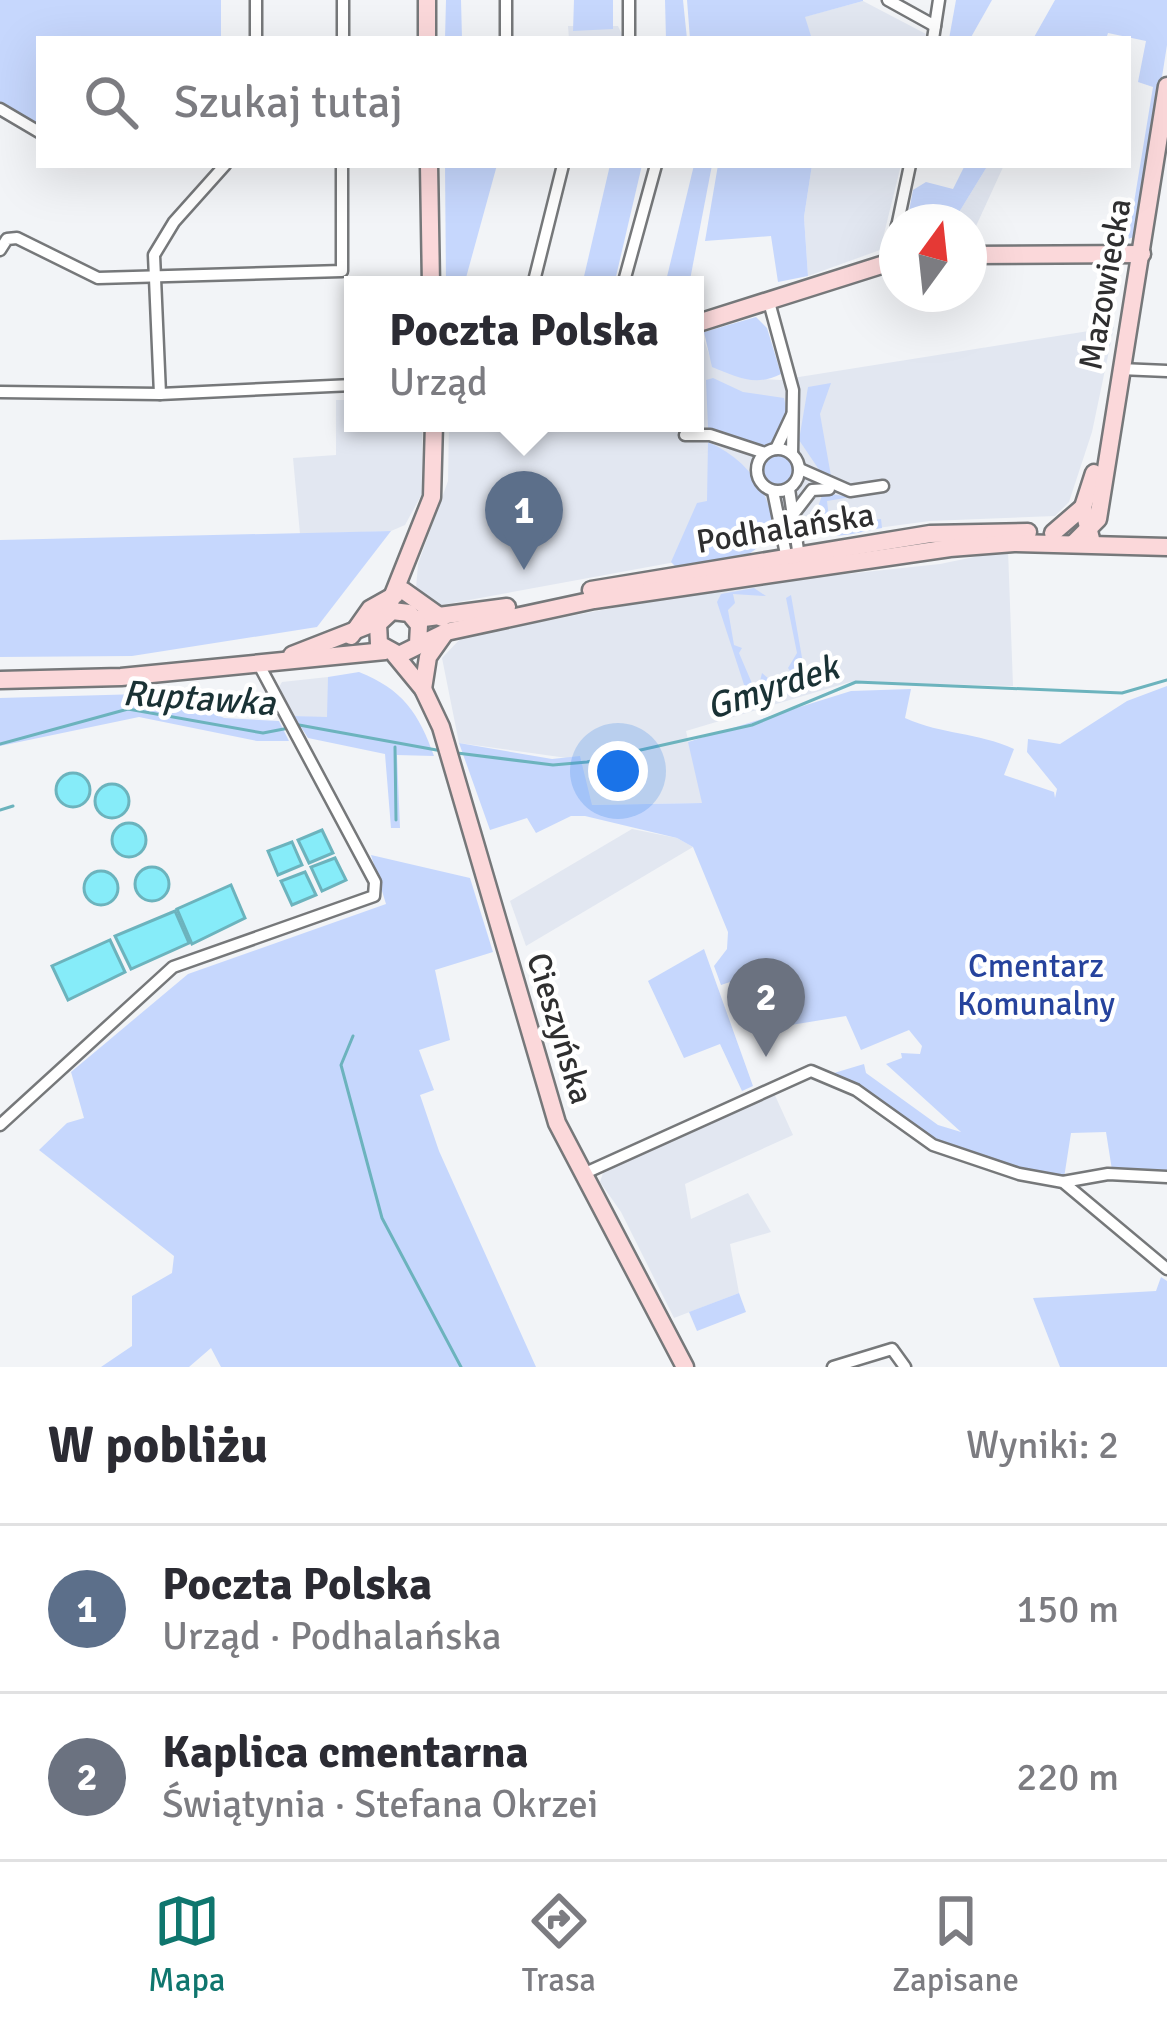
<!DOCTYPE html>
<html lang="pl">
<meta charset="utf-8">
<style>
:root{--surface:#fff;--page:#f2f2f3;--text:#2b2b33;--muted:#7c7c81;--line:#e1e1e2;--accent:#0f766e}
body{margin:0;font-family:Signika,sans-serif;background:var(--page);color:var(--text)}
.compass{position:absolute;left:879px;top:204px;width:108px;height:108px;border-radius:50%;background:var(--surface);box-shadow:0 12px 48px #0002;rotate:15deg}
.you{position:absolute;left:618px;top:771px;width:42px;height:42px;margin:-30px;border:9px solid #fff;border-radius:50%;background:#1a73e8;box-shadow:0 0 0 18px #1a73e833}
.badge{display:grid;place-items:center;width:78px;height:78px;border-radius:50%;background:var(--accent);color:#fff;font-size:39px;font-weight:700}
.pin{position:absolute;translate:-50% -99px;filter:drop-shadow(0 3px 6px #0008)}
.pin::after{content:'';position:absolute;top:63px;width:42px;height:36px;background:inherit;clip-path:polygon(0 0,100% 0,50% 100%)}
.popup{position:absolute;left:344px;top:276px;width:360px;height:156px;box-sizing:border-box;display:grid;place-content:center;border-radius:0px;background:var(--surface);filter:drop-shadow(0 3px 9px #0005);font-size:39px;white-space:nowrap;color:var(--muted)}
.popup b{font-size:45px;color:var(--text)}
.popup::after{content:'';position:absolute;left:50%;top:100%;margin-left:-24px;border:24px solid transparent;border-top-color:var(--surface)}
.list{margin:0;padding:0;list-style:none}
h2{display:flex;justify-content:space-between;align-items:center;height:156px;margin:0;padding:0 48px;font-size:51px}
h2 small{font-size:39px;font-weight:400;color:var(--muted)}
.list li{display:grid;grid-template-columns:78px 1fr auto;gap:36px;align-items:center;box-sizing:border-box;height:168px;padding:0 48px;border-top:3px solid var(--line)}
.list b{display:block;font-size:45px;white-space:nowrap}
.list p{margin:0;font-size:39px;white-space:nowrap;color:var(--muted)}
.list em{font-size:39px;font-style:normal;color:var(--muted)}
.icon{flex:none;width:66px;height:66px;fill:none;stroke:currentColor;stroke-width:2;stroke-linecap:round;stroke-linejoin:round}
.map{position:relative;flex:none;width:1167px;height:1367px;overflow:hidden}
.search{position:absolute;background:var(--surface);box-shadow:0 12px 48px #0002;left:36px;right:36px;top:36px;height:132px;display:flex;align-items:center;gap:30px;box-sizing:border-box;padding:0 42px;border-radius:0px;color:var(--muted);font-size:45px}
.sheet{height:492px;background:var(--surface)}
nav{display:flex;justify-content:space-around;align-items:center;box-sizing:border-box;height:168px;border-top:3px solid var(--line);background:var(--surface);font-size:33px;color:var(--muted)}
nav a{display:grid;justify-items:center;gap:6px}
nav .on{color:var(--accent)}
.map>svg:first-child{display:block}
</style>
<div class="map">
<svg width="1167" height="1367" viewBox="0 0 1167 1367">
<rect width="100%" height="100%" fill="#f2f4f7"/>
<g fill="#e2e7f1">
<path d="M 863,1 L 926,34 L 925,39 L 812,39 L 804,17 Z"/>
<path d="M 568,26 L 618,26 L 624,39 L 569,39 Z"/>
<path d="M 812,165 L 901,165 L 880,250 L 808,276 L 804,217 Z"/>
<path d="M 988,165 L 1004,165 L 971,237 L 969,222 L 953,222 Z"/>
<path d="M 1114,327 L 1092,432 L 1069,502 L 1055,516 L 930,521 L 817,536 L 431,607 L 416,589 L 418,564 L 448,481 L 449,423 L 695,423 L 695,339 L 703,337 L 712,363 L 747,378 L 780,380 Z"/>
<path d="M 336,400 L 353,400 L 353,423 L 422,423 L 423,492 L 405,525 L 391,531 L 300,534 L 293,458 L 336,455 Z"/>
<path d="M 1008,550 L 1013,686 L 850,682 L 686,731 L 703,803 L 591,805 L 567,758 L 459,743 L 442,658 L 462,637 L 716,588 L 940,564 Z"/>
<path d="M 328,677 L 328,718 L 294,716 L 279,687 L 282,682 Z"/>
<path d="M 632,829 L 677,838 L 693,847 L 526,946 L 510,901 Z"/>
<path d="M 773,1091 L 793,1135 L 685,1184 L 691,1219 L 748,1193 L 771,1232 L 730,1244 L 739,1293 L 674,1318 L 621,1212 L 600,1182 L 603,1173 Z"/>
</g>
<g fill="#c6d7fd">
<path d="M 0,0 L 221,0 L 221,39 L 39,39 L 39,128 L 0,107 Z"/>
<path d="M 446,0 L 461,0 L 462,39 L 445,39 Z"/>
<path d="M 574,0 L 613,0 L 613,29 L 573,31 Z"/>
<path d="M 665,0 L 683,0 L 687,39 L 666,39 Z"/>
<path d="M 687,0 L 863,0 L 863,1 L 805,17 L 812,39 L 690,39 Z"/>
<path d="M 956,0 L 992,0 L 970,39 L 949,39 Z"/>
<path d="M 1055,0 L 1167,0 L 1167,45 L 1137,236 L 1128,239 L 1153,87 L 1138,82 L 1146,41 L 1108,33 L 1106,39 L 1033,39 Z"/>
<path d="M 445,165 L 497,165 L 464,285 L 446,285 Z"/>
<path d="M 610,165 L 642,165 L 614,285 L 582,285 Z"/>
<path d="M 694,165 L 712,165 L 689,285 L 665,285 Z"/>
<path d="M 718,165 L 812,165 L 804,217 L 808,276 L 778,282 L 771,236 L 705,241 Z"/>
<path d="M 965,165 L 988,165 L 953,222 L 907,222 L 913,190 L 926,182 L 953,189 Z"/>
<path d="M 756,317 L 767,328 L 781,374 C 755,387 737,377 712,367 L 704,332 Z"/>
<path d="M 713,378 L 743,392 L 784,398 L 787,413 L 777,443 L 762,450 L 708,428 L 706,380 Z"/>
<path d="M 831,383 L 820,414 L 831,476 L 824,477 L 799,440 L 808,387 Z"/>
<path d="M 708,442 C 748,459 771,493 775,535 L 749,554 L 676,567 L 671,562 L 697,503 L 707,501 Z"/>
<circle cx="779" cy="470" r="15"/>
<path d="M 823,493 L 851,497 L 827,501 L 830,526 L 881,519 L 882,528 C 858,532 831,542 809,531 Z"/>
<path d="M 391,531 L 317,627 L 132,656 L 0,657 L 0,540 Z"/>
<path d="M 754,588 L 766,596 L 733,594 L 735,603 L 728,610 L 734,645 L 742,648 L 739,653 L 754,688 L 769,694 L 800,682 L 750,703 L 717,602 L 721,594 Z"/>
<path d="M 791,595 L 804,669 L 800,674 L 766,685 L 760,681 L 762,673 L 769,679 L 793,675 L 788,668 L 797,653 L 786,598 Z"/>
<path d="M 359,672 C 402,689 419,713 434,756 L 397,755 L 400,828 L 391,828 L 385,754 L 308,738 L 294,716 L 327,717 L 328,677 Z"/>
<path d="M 1167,686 L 1167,1173 L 1112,1170 L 1106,1132 L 1071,1133 L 1064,1178 L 1023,1170 L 922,1134 L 834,1073 L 864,1064 L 866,1073 L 938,1125 L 961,1132 L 886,1064 L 902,1058 L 901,1053 L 920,1054 L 922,1046 L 909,1030 L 861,1050 L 846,1016 L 791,1025 L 793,981 L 742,978 L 721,985 L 714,966 L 727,949 L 728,932 L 693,847 L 677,838 L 585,816 L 571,816 L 536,833 L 527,818 L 490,830 L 459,743 L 552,759 L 580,756 L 592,805 L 702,803 L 688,742 L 851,691 L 911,689 L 905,718 C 943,735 977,732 1014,749 L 1004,775 L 1054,792 L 1055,798 L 1057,789 L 1027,752 L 1028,739 L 1060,744 L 1127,701 Z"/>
<path d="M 211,692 L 211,711 L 224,718 L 279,721 L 289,741 L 257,741 L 139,717 L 0,746 L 0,698 Z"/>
<path d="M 371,855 L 470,878 L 493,952 L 435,970 L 450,1040 L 419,1050 L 434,1090 L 420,1095 L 439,1151 L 536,1367 L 221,1367 L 211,1348 L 189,1367 L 101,1367 L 132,1346 L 132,1296 L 172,1273 L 174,1256 L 39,1150 L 67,1123 L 84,1118 L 71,1072 L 188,974 L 386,904 Z"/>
<path d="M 704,949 L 753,1086 L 742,1091 L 720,1044 L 684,1058 L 648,981 Z"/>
<path d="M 1161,1277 L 1167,1281 L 1167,1367 L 1060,1367 L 1033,1298 L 1156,1291 Z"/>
<path d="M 739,1293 L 746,1312 L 697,1331 L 689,1312 Z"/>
</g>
<g fill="#86ecf9" stroke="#6cb3bd" stroke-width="3">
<circle cx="73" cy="790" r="17"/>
<circle cx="112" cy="801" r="17"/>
<circle cx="129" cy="840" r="17"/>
<path d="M 322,830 L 333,853 L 309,863 L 298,840 Z"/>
<path d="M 292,842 L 302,865 L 278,875 L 268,851 Z"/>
<path d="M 335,858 L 346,880 L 322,891 L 311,867 Z"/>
<circle cx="152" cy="884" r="17"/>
<circle cx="101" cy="888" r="17"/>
<path d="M 305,872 L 316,895 L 292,905 L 281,881 Z"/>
<path d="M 231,885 L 245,918 L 192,944 L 177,909 Z"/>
<path d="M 175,911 L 189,943 L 131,969 L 115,936 Z"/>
<path d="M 110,940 L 125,972 L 68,1000 L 52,966 Z"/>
</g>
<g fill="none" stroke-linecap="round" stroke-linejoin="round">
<g stroke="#6cb3bd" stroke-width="3">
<path d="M 299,725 L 442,751"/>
<path d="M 0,744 L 128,709 L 263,733 L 289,728"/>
<path d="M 395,747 L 396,820"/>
<path d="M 457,753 L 553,765 L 587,762 L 752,725 L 856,682 L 1122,693 L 1167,680"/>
<path d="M 0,810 L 13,806"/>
<path d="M 353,1036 L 341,1065 L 382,1218 L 461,1367"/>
</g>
<defs>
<g id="street">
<path d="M 888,0 L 935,26"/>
<path d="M 256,39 L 256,0"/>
<path d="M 343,39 L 343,0"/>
<path d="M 506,39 L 506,0"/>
<path d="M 629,39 L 629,0"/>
<path d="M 933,39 L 939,0"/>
<path d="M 0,109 L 39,132"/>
<path d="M 898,222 L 910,165"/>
<path d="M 0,250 L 7,239 L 17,238 L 98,278 L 342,271 L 342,165"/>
<path d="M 891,261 L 897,225"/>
<path d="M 533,285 L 563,165"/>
<path d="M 623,285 L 656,165"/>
<path d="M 769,302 L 793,390 L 792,454"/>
<path d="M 1120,369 L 1167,371"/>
<path d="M 0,392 L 160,394 L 353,385"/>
<path d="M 160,394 L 154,255 L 174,222 L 225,165"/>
<path d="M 685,435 L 710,435 L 765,453"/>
<circle cx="778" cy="470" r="21"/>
<path d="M 776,449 L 792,415"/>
<path d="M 800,469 L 850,491 L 883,486"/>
<path d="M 789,489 L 799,557"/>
<path d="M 773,491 L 788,564"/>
<path d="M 792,516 L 812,490 L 829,489"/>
<path d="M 0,1125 L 173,967 L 374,896 L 375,882 L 257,661"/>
<path d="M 583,1174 L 811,1071 L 856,1090 L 933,1145 L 1019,1174 L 1063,1182 L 1167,1269"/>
<path d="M 1063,1182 L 1108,1174 L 1167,1177"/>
<path d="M 833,1367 L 892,1349 L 905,1367"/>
</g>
<g id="secondary">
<path d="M 427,0 L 427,39"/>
<path d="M 429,165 L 431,285"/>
<path d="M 969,255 L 1142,254"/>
<path d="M 695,324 L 897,260"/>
<path d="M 1053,533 L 1082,508"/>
<path d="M 1091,539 L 1083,507 L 1094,473"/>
<path d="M 1073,544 L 1098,519 L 1167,86"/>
<path d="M 591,590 L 930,534 L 1028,532"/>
<path d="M 404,591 L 442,618"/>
<path d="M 385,615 L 432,497 L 434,423"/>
<path d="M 416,619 L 507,607"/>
<path d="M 351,636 L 370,609 L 395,595"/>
<path d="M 418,644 L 419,625 L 409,613 L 392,611 L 378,624 L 379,644 L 399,655 L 446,632 L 594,600 L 950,548 L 1014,543 L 1167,547"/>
<path d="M 292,655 L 379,621"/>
<path d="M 395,655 L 423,689 L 441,727 L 557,1123 L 685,1367"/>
<path d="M 0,680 L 121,677 L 385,651"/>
<path d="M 423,689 L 428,657 L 445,633"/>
</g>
</defs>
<use href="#street" stroke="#76787a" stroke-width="15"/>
<use href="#secondary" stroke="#76787a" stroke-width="21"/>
<use href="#street" stroke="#fff" stroke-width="10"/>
<use href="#secondary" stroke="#fbd8da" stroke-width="16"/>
</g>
<g text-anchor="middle" stroke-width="9" stroke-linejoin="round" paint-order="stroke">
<g font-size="33" fill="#2f2f30" stroke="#fff">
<text transform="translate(1104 284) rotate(-80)" y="12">Mazowiecka</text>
<text transform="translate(785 527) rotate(-9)" y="12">Podhalańska</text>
<text transform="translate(561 1028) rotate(73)" y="12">Cieszyńska</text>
</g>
<g font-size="33" fill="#26439d" stroke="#fff">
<text x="1036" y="977">Cmentarz<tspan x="1036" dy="38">Komunalny</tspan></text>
</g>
<g font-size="36" font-style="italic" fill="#1a3235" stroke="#fff">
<text transform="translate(772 686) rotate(-18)" y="13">Gmyrdek</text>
<text transform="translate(199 697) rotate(4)" y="13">Ruptawka</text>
</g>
</g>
</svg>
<svg class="compass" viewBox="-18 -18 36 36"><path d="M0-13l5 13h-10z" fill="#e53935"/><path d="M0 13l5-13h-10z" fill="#7c7c81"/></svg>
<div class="you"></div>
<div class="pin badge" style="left:524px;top:570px;background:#5c6f8a">1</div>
<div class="popup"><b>Poczta Polska</b>Urząd</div>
<div class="pin badge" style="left:766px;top:1057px;background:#6b7280">2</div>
<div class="search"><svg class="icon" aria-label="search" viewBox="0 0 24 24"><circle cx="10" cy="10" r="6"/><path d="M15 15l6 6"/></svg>Szukaj tutaj</div>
</div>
<section class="sheet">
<h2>W pobliżu<small>Wyniki: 2</small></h2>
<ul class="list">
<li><span class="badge" style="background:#5c6f8a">1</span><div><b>Poczta Polska</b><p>Urząd · Podhalańska</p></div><em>150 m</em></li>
<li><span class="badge" style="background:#6b7280">2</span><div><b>Kaplica cmentarna</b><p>Świątynia · Stefana Okrzei</p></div><em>220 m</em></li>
</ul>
</section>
<nav>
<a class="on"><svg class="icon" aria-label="map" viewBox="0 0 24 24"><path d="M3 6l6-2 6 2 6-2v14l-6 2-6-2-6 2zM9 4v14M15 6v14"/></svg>Mapa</a>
<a><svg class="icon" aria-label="directions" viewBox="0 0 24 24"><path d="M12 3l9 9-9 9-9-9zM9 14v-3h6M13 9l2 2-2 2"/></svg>Trasa</a>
<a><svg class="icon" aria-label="saved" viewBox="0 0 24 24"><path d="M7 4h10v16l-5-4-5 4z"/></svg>Zapisane</a>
</nav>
